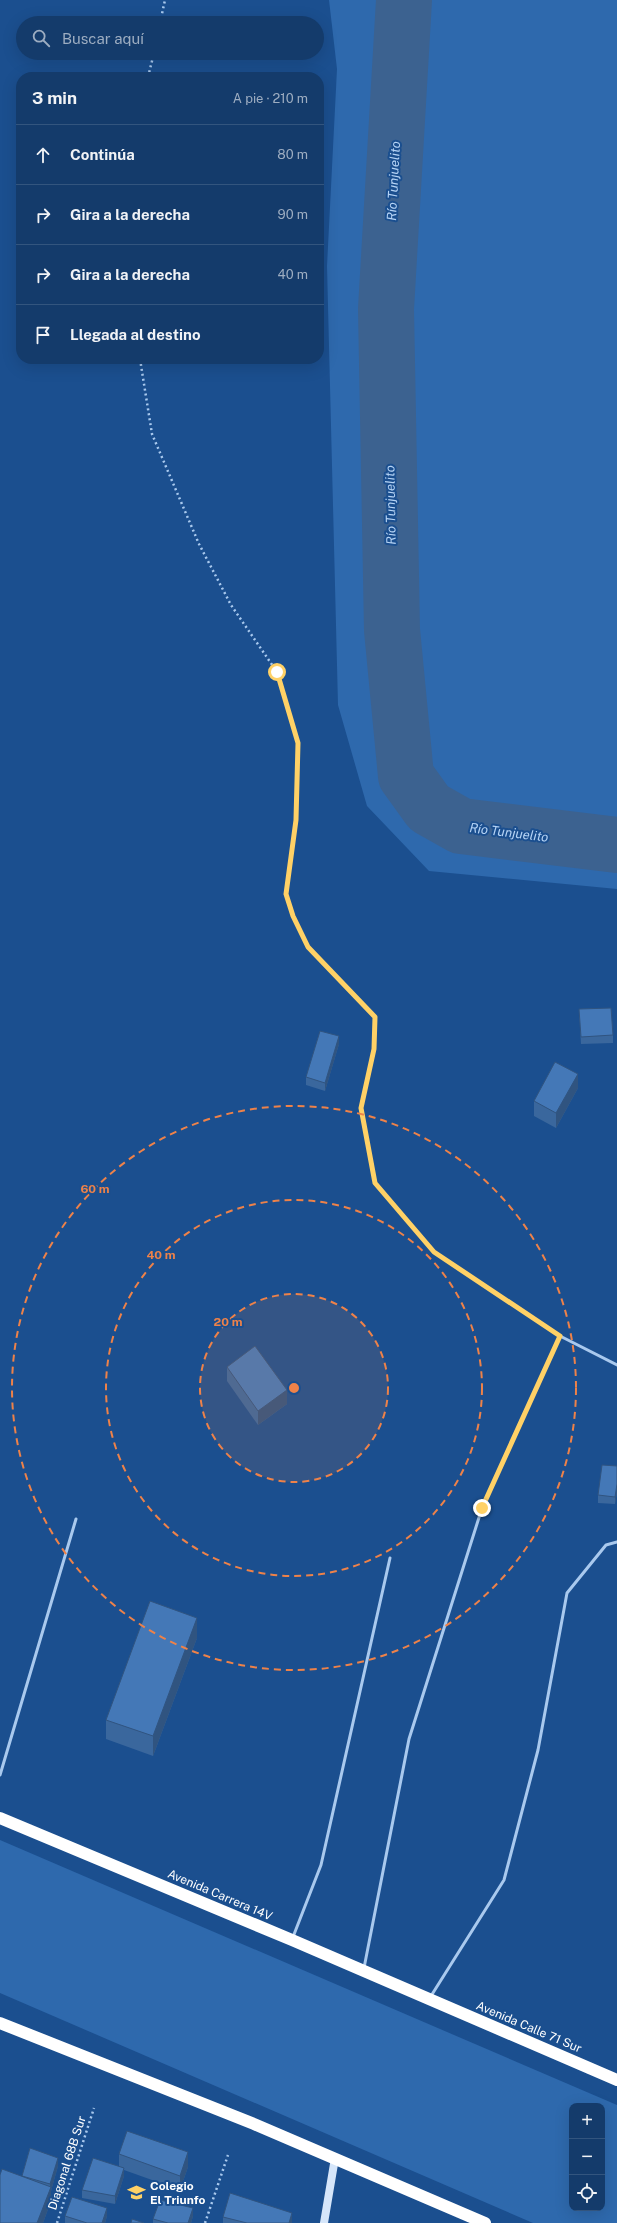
<!DOCTYPE html>
<html lang="es">
<meta charset="utf-8">
<style>
:root{--surface:#143b6b;--page:#1d4271;--text:#f1f3f6;--muted:#9dadc1;--line:#33557e}
body{margin:0;font-family:"Public Sans",sans-serif;background:var(--page);color:var(--text)}
.controls{position:absolute;right:12px;bottom:12px;display:grid;overflow:hidden;border-radius:8px;box-shadow:0 4px 16px #0002}
.controls button{width:36px;height:36px;display:grid;place-items:center;padding:0;border:0;border-bottom:1px solid var(--line);background:var(--surface);color:var(--text);font:20px sans-serif}
.stop{position:absolute;width:12px;height:12px;margin:-9px;border:3px solid #ffd166;border-radius:50%;background:#fff}
.stop.end{background:#ffd166;border-color:#fff;box-shadow:0 1px 4px #0008}
.list{margin:0;padding:0;list-style:none}
h2{display:flex;justify-content:space-between;align-items:center;height:52px;margin:0;padding:0 16px;font-size:17px}
h2 small{font-size:13px;font-weight:400;color:var(--muted)}
.list li{display:grid;grid-template-columns:26px 1fr auto;gap:12px;align-items:center;box-sizing:border-box;height:60px;padding:0 16px;border-top:1px solid var(--line)}
.list b{display:block;font-size:15px;white-space:nowrap}
.list em{font-size:13px;font-style:normal;color:var(--muted)}
.icon{flex:none;width:22px;height:22px;fill:none;stroke:currentColor;stroke-width:2;stroke-linecap:round;stroke-linejoin:round}
.map{position:relative;flex:none;width:617px;height:2223px;overflow:hidden}
.search{position:absolute;background:var(--surface);box-shadow:0 4px 16px #0002;left:16px;top:16px;width:308px;height:44px;display:flex;align-items:center;gap:10px;box-sizing:border-box;padding:0 14px;border-radius:22px;color:var(--muted);font-size:15px}
.panel{position:absolute;background:var(--surface);box-shadow:0 4px 16px #0002;left:16px;top:72px;width:308px;height:292px;border-radius:16px}
.map>svg:first-child{display:block}
</style>
<div class="map">
<svg width="617" height="2223" viewBox="0 0 617 2223">
<rect width="100%" height="100%" fill="#1b4f8f"/>
<g fill="#2e69ad" fill-rule="evenodd">
<path d="M 329,0 L 617,0 L 617,889 L 429,871 L 367,806 L 338,705 L 327,266 L 337,69 Z"/>
<path d="M 0,1840 L 617,2105 L 617,2223 L 533,2223 L 0,1993 ZM 572,2106 L 602,2106 L 602,2208 L 572,2208 Z"/>
</g>
<g fill="none" stroke-linecap="round" stroke-linejoin="round">
<path stroke="#3c6290" stroke-width="56" d="M 404,0 L 386,309 L 392,630 L 406,776 L 429,808 L 461,826 L 617,845"/>
<g stroke="#a9c9ee" stroke-width="2.5" stroke-dasharray="2 3" stroke-linecap="butt">
<path d="M 160,23 L 165,0"/>
<path d="M 148,77 L 154,53"/>
<path d="M 140,359 L 152,434 L 199,544 L 231,605 L 277,672 L 298,743 L 296,820 L 286,894 L 293,916 L 308,947 L 375,1017 L 374,1049 L 361,1108 L 375,1183 L 434,1252 L 545,1326"/>
<path d="M 57,2223 L 94,2108"/>
<path d="M 205,2223 L 228,2155"/>
</g>
<g stroke="#a9c9ee" stroke-width="3">
<path d="M 0,1775 L 76,1519"/>
<path d="M 293,1937 L 321,1865 L 390,1558"/>
<path d="M 364,1968 L 409,1739 L 482,1508 L 560,1336 L 617,1365"/>
<path d="M 431,1996 L 504,1880 L 538,1750 L 567,1593 L 606,1545 L 617,1542"/>
</g>
<path stroke="#d6e6fa" stroke-width="8" d="M 324,2223 L 335,2158"/>
<g stroke="#fff" stroke-width="12">
<path d="M 0,1818 L 292,1940 L 617,2080"/>
<path d="M 0,2023 L 254,2124 L 485,2223"/>
</g>
</g>
<g fill="#3a679d">
<path d="M 579,1009 L 613,1035 L 613,1043 L 581,1044 Z"/>
<path d="M 339,1044 L 325,1091 L 306,1085 L 306,1077 Z"/>
<path d="M 578,1088 L 556,1128 L 534,1116 L 534,1101 Z"/>
<path d="M 227,1367 L 287,1404 L 258,1425 L 227,1381 Z"/>
<path d="M 617,1466 L 617,1492 L 615,1504 L 598,1503 L 598,1495 Z"/>
<path d="M 197,1638 L 153,1756 L 106,1739 L 106,1720 Z"/>
<path d="M 30,2148 L 58,2166 L 51,2191 L 51,2201 L 43,2223 L 0,2223 L 22,2176 Z"/>
<path d="M 119,2154 L 188,2167 L 180,2190 L 124,2170 L 124,2176 L 115,2204 L 82,2198 L 82,2190 L 119,2167 Z"/>
<path d="M 65,2216 L 107,2216 L 105,2223 L 65,2223 Z"/>
<path d="M 193,2216 L 191,2223 L 153,2223 L 153,2219 Z"/>
<path d="M 223,2217 L 292,2223 L 223,2223 Z"/>
</g>
<g fill="#305480">
<path d="M 339,1036 L 339,1044 L 325,1091 L 325,1083 Z"/>
<path d="M 578,1074 L 578,1088 L 556,1128 L 556,1113 Z"/>
<path d="M 287,1390 L 287,1404 L 258,1425 L 258,1411 Z"/>
<path d="M 617,1484 L 617,1492 L 615,1504 L 615,1497 Z"/>
<path d="M 197,1618 L 197,1638 L 153,1756 L 153,1736 Z"/>
<path d="M 188,2152 L 188,2167 L 180,2190 L 180,2176 Z"/>
<path d="M 58,2158 L 58,2166 L 51,2191 L 51,2201 L 43,2223 L 37,2223 L 50,2187 L 50,2184 Z"/>
<path d="M 124,2168 L 124,2176 L 115,2204 L 115,2196 Z"/>
<path d="M 107,2208 L 107,2216 L 105,2223 L 102,2223 Z"/>
<path d="M 193,2208 L 193,2216 L 191,2223 L 188,2223 Z"/>
<path d="M 292,2213 L 292,2223 L 289,2223 Z"/>
</g>
<g fill="#4478b7" stroke="#305480">
<path d="M 611,1008 L 613,1035 L 581,1037 L 579,1009 Z"/>
<path d="M 320,1031 L 339,1036 L 325,1083 L 306,1077 Z"/>
<path d="M 555,1062 L 578,1074 L 556,1113 L 534,1101 Z"/>
<path d="M 255,1346 L 287,1390 L 258,1411 L 227,1367 Z"/>
<path d="M 602,1465 L 617,1466 L 617,1484 L 615,1497 L 598,1495 Z"/>
<path d="M 150,1601 L 197,1618 L 153,1736 L 106,1720 Z"/>
<path d="M 127,2131 L 188,2152 L 180,2176 L 119,2154 Z"/>
<path d="M 30,2148 L 58,2158 L 50,2184 L 22,2176 Z"/>
<path d="M 93,2158 L 124,2168 L 115,2196 L 82,2190 Z"/>
<path d="M 2,2169 L 51,2187 L 37,2223 L 0,2223 L 0,2175 Z"/>
<path d="M 230,2193 L 292,2213 L 289,2223 L 247,2223 L 223,2217 Z"/>
<path d="M 72,2197 L 107,2208 L 102,2223 L 87,2223 L 65,2216 Z"/>
<path d="M 160,2200 L 193,2208 L 188,2223 L 168,2223 L 153,2219 Z"/>
<path d="M 132,2219 L 144,2223 L 131,2223 Z"/>
</g>
<g fill="none" stroke-linecap="round" stroke-linejoin="round">
<path stroke="#ffd166" stroke-width="5" d="M 277,672 L 298,743 L 296,820 L 286,894 L 293,916 L 308,947 L 375,1017 L 374,1049 L 361,1108 L 375,1183 L 434,1252 L 560,1336 L 482,1508"/>
</g>
<circle cx="294" cy="1388" r="94" fill="#ee8249" fill-opacity=".12"/>
<g fill="none" stroke="#ee8249" stroke-width="2" stroke-dasharray="7 5">
<circle cx="294" cy="1388" r="94"/>
<circle cx="294" cy="1388" r="188"/>
<circle cx="294" cy="1388" r="282"/>
</g>
<defs>
<symbol id="school-bare" viewBox="-9 -9 18 18"><path d="M0-5L7-2L0 1L-7-2ZM-4 1L0 2.5L4 1V4Q0 6-4 4Z" fill="#ffd166" stroke="#1b4f8f" stroke-width="2.5" paint-order="stroke"/></symbol>
</defs>
<g fill-rule="evenodd">
<use href="#school-bare" x="124" y="2180" width="25" height="25"/>
</g>
<g text-anchor="middle" stroke-width="4" stroke-linejoin="round" paint-order="stroke">
<g font-size="12" fill="#fff" stroke="#1b4f8f">
<text transform="translate(220 1895) rotate(23)" y="4">Avenida Carrera 14V</text>
<text transform="translate(529 2027) rotate(23)" y="4">Avenida Calle 71 Sur</text>
<text transform="translate(67 2163) rotate(-72)" y="4">Diagonal 68B Sur</text>
</g>
<g font-size="12" font-weight="bold" fill="#fff" stroke="#1b4f8f" text-anchor="start">
<text x="150" y="2190">Colegio<tspan x="150" dy="14">El Triunfo</tspan></text>
</g>
<g font-size="13" font-style="italic" fill="#b5d3f5" stroke="#1b4f8f">
<text transform="translate(393 181) rotate(-87)" y="5">Río Tunjuelito</text>
<text transform="translate(390 505) rotate(-91)" y="5">Río Tunjuelito</text>
<text transform="translate(509 832) rotate(7)" y="5">Río Tunjuelito</text>
</g>
</g>
<circle cx="294" cy="1388" r="6" fill="#ee8249" stroke="#1b4f8f" stroke-width="2"/>
<g font-size="12" text-anchor="middle" font-weight="bold" fill="#ee8249" stroke="#1b4f8f" stroke-width="4" stroke-linejoin="round" paint-order="stroke">
<text x="95" y="1193">60 m</text>
<text x="161" y="1259">40 m</text>
<text x="228" y="1326">20 m</text>
</g>
</svg>
<div class="controls">
<button>+</button>
<button>−</button>
<button><svg class="icon" aria-label="locate" viewBox="0 0 24 24"><circle cx="12" cy="12" r="6"/><path d="M12 2v4M12 18v4M2 12h4M18 12h4"/></svg></button>
</div>
<div class="stop" style="left:277px;top:672px"></div>
<div class="stop end" style="left:482px;top:1508px"></div>
<div class="search"><svg class="icon" aria-label="search" viewBox="0 0 24 24"><circle cx="10" cy="10" r="6"/><path d="M15 15l6 6"/></svg>Buscar aquí</div>
<section class="panel">
<h2>3 min<small>A pie · 210 m</small></h2>
<ul class="list">
<li><svg class="icon" aria-label="ahead" viewBox="0 0 24 24"><path d="M12 20V5M6 11l6-6 6 6"/></svg><div><b>Continúa</b></div><em>80 m</em></li>
<li><svg class="icon" aria-label="right" viewBox="0 0 24 24"><path d="M7 20v-9h11M14 6l5 5-5 5"/></svg><div><b>Gira a la derecha</b></div><em>90 m</em></li>
<li><svg class="icon" aria-label="right" viewBox="0 0 24 24"><path d="M7 20v-9h11M14 6l5 5-5 5"/></svg><div><b>Gira a la derecha</b></div><em>40 m</em></li>
<li><svg class="icon" aria-label="arrive" viewBox="0 0 24 24"><path d="M6 21V4h12l-3 4 3 4H6"/></svg><div><b>Llegada al destino</b></div></li>
</ul>
</section>
</div>
